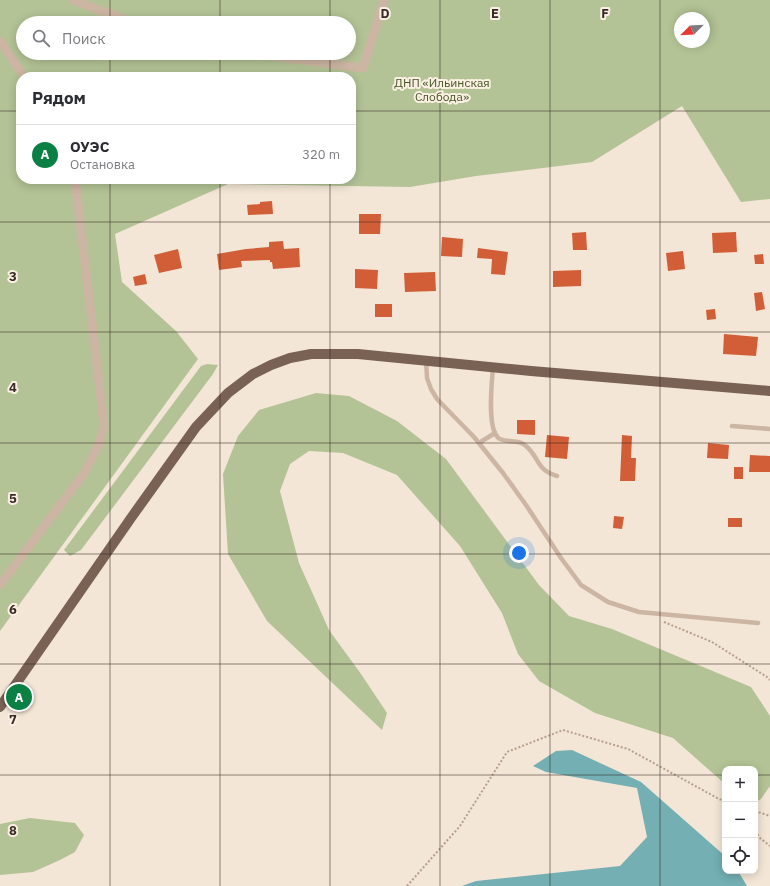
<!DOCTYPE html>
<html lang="ru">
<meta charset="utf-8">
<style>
:root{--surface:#fff;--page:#f7f7f7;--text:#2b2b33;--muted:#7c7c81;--line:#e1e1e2;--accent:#0b8043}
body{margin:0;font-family:"IBM Plex Sans",sans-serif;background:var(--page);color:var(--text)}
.controls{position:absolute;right:12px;bottom:12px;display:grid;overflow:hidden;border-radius:8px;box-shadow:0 2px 10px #0003}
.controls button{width:36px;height:36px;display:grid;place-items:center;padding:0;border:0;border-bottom:1px solid var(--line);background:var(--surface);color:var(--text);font:20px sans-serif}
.compass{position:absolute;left:674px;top:12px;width:36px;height:36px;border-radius:50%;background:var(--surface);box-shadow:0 2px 10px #0003;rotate:246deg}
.you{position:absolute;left:519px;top:553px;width:14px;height:14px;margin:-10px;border:3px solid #fff;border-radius:50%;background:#1a73e8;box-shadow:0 0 0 6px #1a73e833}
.badge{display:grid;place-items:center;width:26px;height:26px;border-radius:50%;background:var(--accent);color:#fff;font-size:13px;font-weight:700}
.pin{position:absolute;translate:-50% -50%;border:2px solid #fff;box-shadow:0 1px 4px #0006}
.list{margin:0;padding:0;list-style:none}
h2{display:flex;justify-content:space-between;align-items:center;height:52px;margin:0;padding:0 16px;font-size:17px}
h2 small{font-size:13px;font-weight:400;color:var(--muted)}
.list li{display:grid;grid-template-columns:26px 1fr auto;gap:12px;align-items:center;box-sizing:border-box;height:60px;padding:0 16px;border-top:1px solid var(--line)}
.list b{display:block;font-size:15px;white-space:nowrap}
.list p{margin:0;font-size:13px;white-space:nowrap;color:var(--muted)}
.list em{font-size:13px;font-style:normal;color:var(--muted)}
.icon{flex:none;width:22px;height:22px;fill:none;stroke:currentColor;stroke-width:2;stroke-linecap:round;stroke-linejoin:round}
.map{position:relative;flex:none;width:770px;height:886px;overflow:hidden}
.search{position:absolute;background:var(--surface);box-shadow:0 2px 10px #0003;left:16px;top:16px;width:340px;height:44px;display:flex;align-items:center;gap:10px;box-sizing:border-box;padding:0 14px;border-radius:22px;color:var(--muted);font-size:15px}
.panel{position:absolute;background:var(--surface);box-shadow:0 2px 10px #0003;left:16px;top:72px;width:340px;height:112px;border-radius:16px}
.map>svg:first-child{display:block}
</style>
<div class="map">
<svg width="770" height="886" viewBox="0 0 770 886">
<rect width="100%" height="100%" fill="#f3e6d6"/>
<g fill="#b3c395" fill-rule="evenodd">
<path d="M 0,0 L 770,0 L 770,199 L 741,202 L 682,106 L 592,162 L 476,176 L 410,187 L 228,184 L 115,234 L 122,282 L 176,331 L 198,359 L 0,631 ZM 680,18 L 704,18 L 704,42 L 680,42 ZM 23,23 L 349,23 L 349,53 L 23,53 ZM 21,77 L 351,77 L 351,179 L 21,179 Z"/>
<path d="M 207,364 L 218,365 L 213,374 L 81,550 L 70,556 L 64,550 L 201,366 Z"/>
<path d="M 316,393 L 349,396 L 397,421 L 446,459 L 539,585 L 569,616 L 612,629 L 751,687 L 770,716 L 770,786 L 761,799 L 755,802 L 755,769 L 725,769 L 725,784 L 673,738 L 595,713 L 539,681 L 518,654 L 502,613 L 460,546 L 397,475 L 343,453 L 309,451 L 290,464 L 280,491 L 299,563 L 329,630 L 361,674 L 387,713 L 382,730 L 267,621 L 228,554 L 223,474 L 238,436 L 259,410 Z"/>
<path d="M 30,818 L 75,823 L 84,835 L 75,852 L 60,860 L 33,872 L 0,875 L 0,824 Z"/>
</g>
<path fill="#73afb3" d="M 572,750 L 641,782 L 725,856 L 725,871 L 738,871 L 747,886 L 462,886 L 476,881 L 620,866 L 647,837 L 637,788 L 546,772 L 533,766 L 556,751 Z"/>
<g fill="#d15e36">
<path d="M 272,201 L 273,214 L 248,215 L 247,205 L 260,204 L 260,202 Z"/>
<path d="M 359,214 L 381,214 L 380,234 L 359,234 Z"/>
<path d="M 586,232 L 587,250 L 573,250 L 572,233 Z"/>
<path d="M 736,232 L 737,252 L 713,253 L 712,233 Z"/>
<path d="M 442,237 L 463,239 L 462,257 L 441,256 Z"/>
<path d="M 283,241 L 284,249 L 299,248 L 300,267 L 273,269 L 272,262 L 270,262 L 270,260 L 241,261 L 242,267 L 219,270 L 217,254 L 246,249 L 269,247 L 269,242 Z"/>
<path d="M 478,248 L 508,252 L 505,275 L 491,274 L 492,259 L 477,258 Z"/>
<path d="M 178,249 L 182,268 L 159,273 L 154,255 Z"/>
<path d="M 683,251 L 685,269 L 668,271 L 666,253 Z"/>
<path d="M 763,254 L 764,264 L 755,264 L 754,255 Z"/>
<path d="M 355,269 L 378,270 L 377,289 L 355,288 Z"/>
<path d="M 581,270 L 581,286 L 553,287 L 553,271 Z"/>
<path d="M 435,272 L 436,291 L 405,292 L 404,273 Z"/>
<path d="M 145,274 L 147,284 L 135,286 L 133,277 Z"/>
<path d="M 762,292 L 765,309 L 756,311 L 754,293 Z"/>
<rect x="375" y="304" width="17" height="13"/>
<path d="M 715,309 L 716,319 L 707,320 L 706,310 Z"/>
<path d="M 724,334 L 758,337 L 756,356 L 723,354 Z"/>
<path d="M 517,420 L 535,420 L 535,435 L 517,434 Z"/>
<path d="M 547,435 L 569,437 L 567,459 L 545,457 Z"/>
<path d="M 622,435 L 632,436 L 631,458 L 636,458 L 635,481 L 620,481 Z"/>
<path d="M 708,443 L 729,445 L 728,459 L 707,458 Z"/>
<path d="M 750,455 L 770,456 L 770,472 L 749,472 Z"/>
<rect x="734" y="467" width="9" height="12"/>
<path d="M 614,516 L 624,517 L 622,529 L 613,528 Z"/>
<rect x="728" y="518" width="14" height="9"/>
</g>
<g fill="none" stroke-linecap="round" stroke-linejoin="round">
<g stroke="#b89f8c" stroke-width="2" stroke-dasharray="2 2" stroke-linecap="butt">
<path d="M 664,622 L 712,642 L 767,677 L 770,680"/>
<path d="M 755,811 L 770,816"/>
<path d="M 755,831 L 760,838 L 770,846"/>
<path d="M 407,886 L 460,826 L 507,752 L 563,730 L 628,749 L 719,799 L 725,801"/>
</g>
<g stroke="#ccb5a2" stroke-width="4.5">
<path d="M 426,360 L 427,378 L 431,389 L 437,399 L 474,437 L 503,473 L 526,505 L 561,558 L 581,585 L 608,602 L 639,612 L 758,623"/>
<path d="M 493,367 C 492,381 486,432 500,439 C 509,443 519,439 526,446 C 540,458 536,470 557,476"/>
<path d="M 732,426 L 770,429"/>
<path d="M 479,443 L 495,433"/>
</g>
<g stroke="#ccb5a2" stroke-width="9">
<path d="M 73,0 L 134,23"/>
<path d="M 0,41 L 24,77"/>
<path d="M 249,53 L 363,68 L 384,0"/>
<path d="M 0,585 L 85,472 L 99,444 L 104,425 L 75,179"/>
</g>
<path stroke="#796154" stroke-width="10" d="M 0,707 L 131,518 L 196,427 L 228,393 L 253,374 L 271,365 L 290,358 L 311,354 L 358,354 L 531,371 L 770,391"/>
</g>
<path fill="none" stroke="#362a25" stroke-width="1" stroke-opacity="0.55" d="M 110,0 L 110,23M 220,0 L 220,23M 330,0 L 330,23M 440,0 L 440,886M 550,0 L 550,886M 660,0 L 660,886M 110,53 L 110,77M 220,53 L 220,77M 330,53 L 330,77M 0,111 L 21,111M 351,111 L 770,111M 110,179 L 110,886M 220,179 L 220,886M 330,179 L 330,886M 0,222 L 770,222M 0,332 L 770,332M 0,443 L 770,443M 0,554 L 770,554M 0,664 L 770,664M 0,775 L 725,775M 755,775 L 770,775"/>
<g text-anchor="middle" stroke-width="4" stroke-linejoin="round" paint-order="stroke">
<g font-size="12" fill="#445626" stroke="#fbf0e3">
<text x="442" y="87">ДНП «Ильинская<tspan x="442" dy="14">Слобода»</tspan></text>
</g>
</g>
<g font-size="13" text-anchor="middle" font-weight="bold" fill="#362a25" stroke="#fbf0e3" stroke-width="4" stroke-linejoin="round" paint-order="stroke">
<text x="385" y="18">D</text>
<text x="495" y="18">E</text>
<text x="605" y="18">F</text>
<text x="13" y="281">3</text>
<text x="13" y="392">4</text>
<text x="13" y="503">5</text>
<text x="13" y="614">6</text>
<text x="13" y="724">7</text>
<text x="13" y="835">8</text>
</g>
</svg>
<div class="controls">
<button>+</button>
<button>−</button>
<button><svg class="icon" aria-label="locate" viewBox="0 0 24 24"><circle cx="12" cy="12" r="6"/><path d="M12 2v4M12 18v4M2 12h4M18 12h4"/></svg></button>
</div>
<svg class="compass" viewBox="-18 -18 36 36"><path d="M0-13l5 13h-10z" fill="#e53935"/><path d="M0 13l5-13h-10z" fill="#7c7c81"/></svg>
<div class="you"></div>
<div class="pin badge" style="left:19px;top:697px">A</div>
<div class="search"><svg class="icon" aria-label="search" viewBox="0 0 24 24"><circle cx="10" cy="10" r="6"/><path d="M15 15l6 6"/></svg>Поиск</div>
<section class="panel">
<h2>Рядом<small></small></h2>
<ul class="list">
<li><span class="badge">A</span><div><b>ОУЭС</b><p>Остановка</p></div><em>320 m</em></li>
</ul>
</section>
</div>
